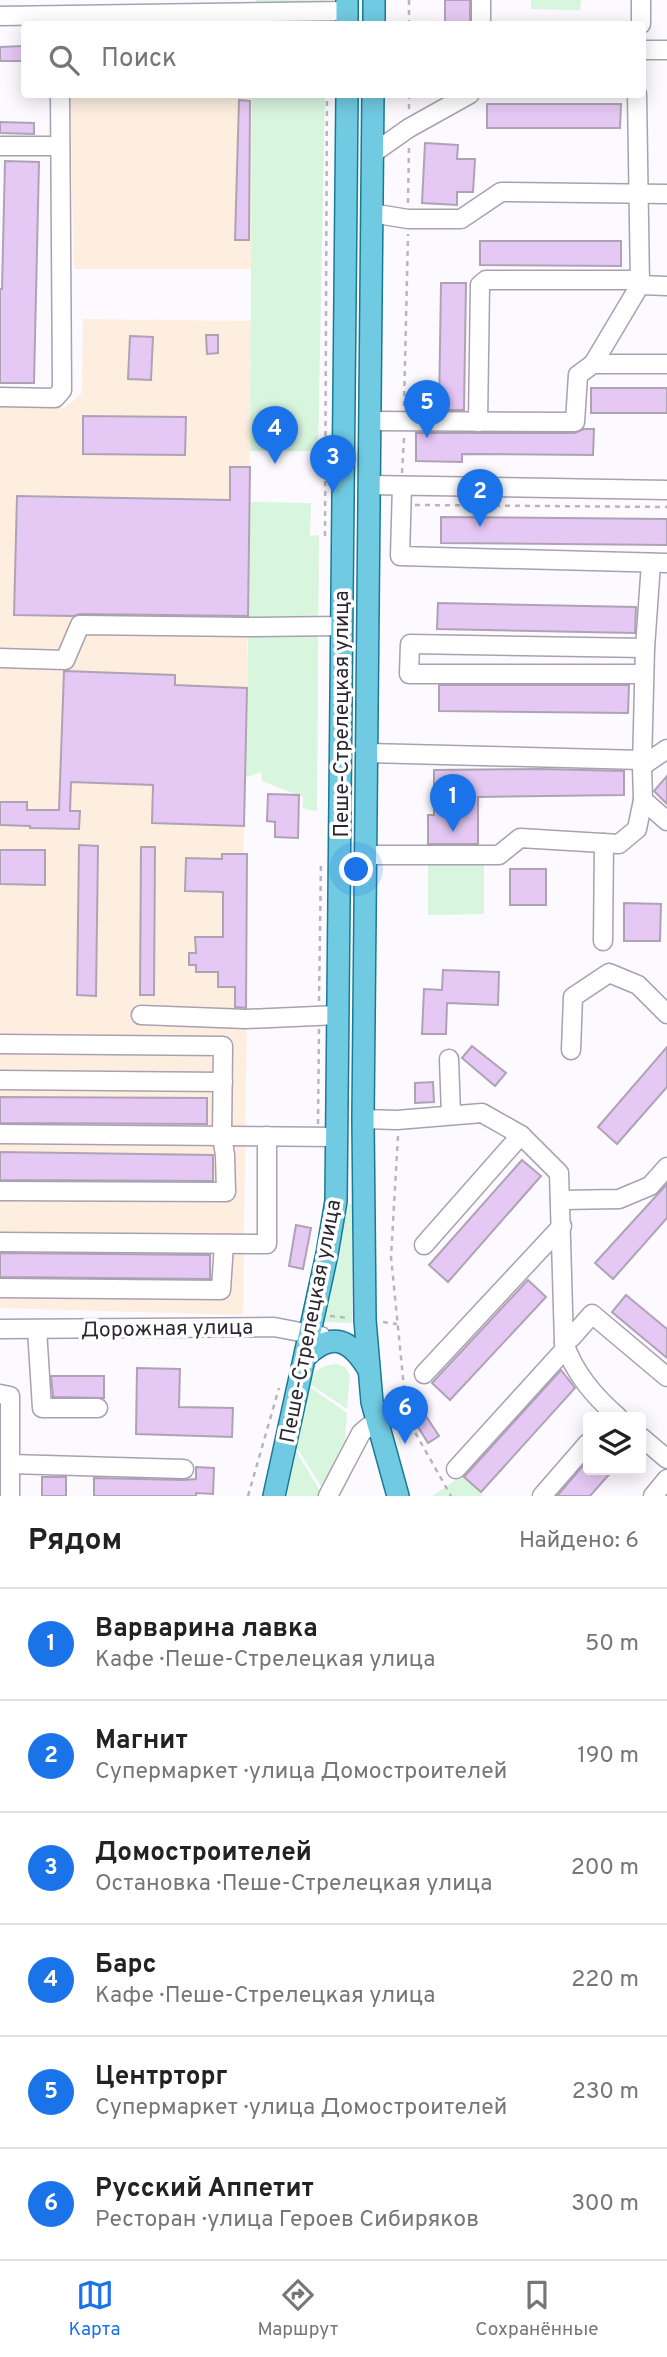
<!DOCTYPE html>
<html lang="ru">
<meta charset="utf-8">
<style>
:root{--surface:#fff;--page:#f2f2f2;--text:#222;--muted:#767676;--line:#e0e0e0;--accent:#1a73e8}
body{margin:0;font-family:Overpass,sans-serif;background:var(--page);color:var(--text)}
.controls{position:absolute;right:21px;bottom:21px;display:grid;overflow:hidden;border-radius:7px;box-shadow:0 4px 18px #0003}
.controls button{width:63px;height:63px;display:grid;place-items:center;padding:0;border:0;border-bottom:2px solid var(--line);background:var(--surface);color:var(--text);font:35px sans-serif}
.you{position:absolute;left:357px;top:870px;width:24px;height:24px;margin:-18px;border:5px solid #fff;border-radius:50%;background:#1a73e8;box-shadow:0 0 0 10px #1a73e833}
.badge{display:grid;place-items:center;width:46px;height:46px;border-radius:50%;background:var(--accent);color:#fff;font-size:23px;font-weight:700}
.pin{position:absolute;translate:-50% -58px;filter:drop-shadow(0 2px 4px #0008)}
.pin::after{content:'';position:absolute;top:37px;width:24px;height:21px;background:inherit;clip-path:polygon(0 0,100% 0,50% 100%)}
.list{margin:0;padding:0;list-style:none}
h2{display:flex;justify-content:space-between;align-items:center;height:91px;margin:0;padding:0 28px;font-size:30px}
h2 small{font-size:23px;font-weight:400;color:var(--muted)}
.list li{display:grid;grid-template-columns:46px 1fr auto;gap:21px;align-items:center;box-sizing:border-box;height:112px;padding:0 28px;border-top:2px solid var(--line)}
.list b{display:block;font-size:26px;white-space:nowrap}
.list p{margin:0;font-size:23px;white-space:nowrap;color:var(--muted)}
.list em{font-size:23px;font-style:normal;color:var(--muted)}
.icon{flex:none;width:38px;height:38px;fill:none;stroke:currentColor;stroke-width:2;stroke-linecap:round;stroke-linejoin:round}
.map{position:relative;flex:none;width:667px;height:1496px;overflow:hidden}
.search{position:absolute;background:var(--surface);box-shadow:0 4px 18px #0003;left:21px;right:21px;top:21px;height:77px;display:flex;align-items:center;gap:18px;box-sizing:border-box;padding:0 24px;border-radius:7px;color:var(--muted);font-size:26px}
.sheet{height:763px;background:var(--surface)}
nav{display:flex;justify-content:space-around;align-items:center;box-sizing:border-box;height:98px;border-top:2px solid var(--line);background:var(--surface);font-size:19px;color:var(--muted)}
nav a{display:grid;justify-items:center;gap:4px}
nav .on{color:var(--accent)}
.map>svg:first-child{display:block}
</style>
<div class="map">
<svg width="667" height="1496" viewBox="0 0 667 1496">
<rect width="100%" height="100%" fill="#fcfafe"/>
<g fill="#fdeee0">
<path d="M 70,95 L 252,95 L 251,269 L 74,269 Z"/>
<path d="M 83,319 L 251,321 L 246,777 L 243,854 L 247,854 L 247,987 L 242,987 L 241,995 L 247,995 L 243,1315 L 0,1308 L 0,407 L 64,408 L 82,393 Z"/>
</g>
<g fill="#d8f5de">
<path d="M 256,0 L 326,0 L 326,24 L 254,24 Z"/>
<path d="M 531,0 L 581,0 L 580,10 L 531,9 Z"/>
<path d="M 252,95 L 325,95 L 318,451 L 250,451 Z"/>
<path d="M 250,502 L 311,503 L 310,536 L 319,535 L 317,811 L 303,809 L 303,797 L 262,781 L 261,772 L 246,777 Z"/>
<path d="M 428,863 L 484,863 L 484,914 L 428,915 Z"/>
<path d="M 352,1204 L 352,1323 L 323,1322 L 345,1205 Z"/>
<path d="M 337,1364 L 345,1367 L 350,1375 L 347,1409 L 310,1384 C 314,1369 322,1365 337,1364 Z"/>
<path d="M 310,1387 L 347,1413 L 344,1452 L 324,1491 L 297,1448 Z"/>
<path d="M 296,1451 L 322,1494 L 321,1496 L 287,1496 Z"/>
<path d="M 463,1475 L 483,1496 L 432,1496 Z"/>
</g>
<g fill="#e5c8f4" stroke="#aea3b5" stroke-width="2">
<rect x="445" y="0" width="25" height="24"/>
<path d="M 22,46 L 22,61 L 0,61 L 0,47 Z"/>
<path d="M 239,100 L 250,101 L 249,240 L 235,240 Z"/>
<path d="M 487,104 L 621,104 L 620,128 L 487,128 Z"/>
<path d="M 0,122 L 34,123 L 34,134 L 0,133 Z"/>
<path d="M 425,143 L 458,145 L 457,159 L 475,159 L 473,192 L 457,192 L 457,205 L 422,203 Z"/>
<path d="M 5,161 L 39,162 L 34,383 L 0,383 L 0,289 L 2,289 Z"/>
<path d="M 480,241 L 621,241 L 621,266 L 480,265 Z"/>
<path d="M 441,283 L 466,283 L 464,410 L 439,410 Z"/>
<path d="M 206,335 L 218,335 L 218,353 L 207,354 Z"/>
<path d="M 130,336 L 153,337 L 151,380 L 128,379 Z"/>
<rect x="591" y="388" width="76" height="25"/>
<path d="M 83,416 L 186,417 L 185,455 L 83,454 Z"/>
<path d="M 584,429 L 594,429 L 593,455 L 462,454 L 462,462 L 416,461 L 416,433 L 575,433 Z"/>
<path d="M 230,467 L 250,467 L 248,616 L 80,614 L 73,616 L 14,615 L 17,496 L 230,500 Z"/>
<path d="M 441,517 L 667,519 L 667,545 L 441,543 Z"/>
<path d="M 438,603 L 636,607 L 635,633 L 437,629 Z"/>
<path d="M 64,671 L 175,675 L 175,685 L 247,688 L 244,826 L 152,823 L 153,785 L 71,782 L 70,811 L 80,811 L 79,829 L 30,828 L 30,826 L 0,825 L 0,802 L 27,802 L 27,810 L 59,810 Z"/>
<path d="M 439,685 L 629,685 L 628,713 L 439,711 Z"/>
<path d="M 542,769 L 624,771 L 624,795 L 478,797 L 478,844 L 428,844 L 428,815 L 434,815 L 434,770 Z"/>
<path d="M 667,776 L 667,804 L 654,791 Z"/>
<path d="M 268,794 L 299,795 L 298,838 L 275,837 L 275,822 L 267,821 Z"/>
<path d="M 79,845 L 98,846 L 96,996 L 77,995 Z"/>
<path d="M 141,847 L 155,847 L 154,995 L 140,995 Z"/>
<path d="M 0,850 L 45,850 L 45,885 L 0,884 Z"/>
<path d="M 222,854 L 247,854 L 246,1008 L 235,1007 L 235,987 L 218,987 L 218,972 L 196,972 L 196,965 L 189,965 L 189,953 L 196,953 L 195,937 L 223,937 L 223,892 L 185,891 L 186,858 L 222,859 Z"/>
<rect x="510" y="869" width="36" height="36"/>
<path d="M 624,903 L 661,904 L 660,941 L 624,941 Z"/>
<path d="M 443,970 L 499,972 L 498,1005 L 447,1003 L 446,1034 L 422,1034 L 424,989 L 442,990 Z"/>
<path d="M 472,1046 L 506,1073 L 495,1086 L 462,1058 Z"/>
<path d="M 667,1047 L 667,1087 L 617,1144 L 598,1127 Z"/>
<path d="M 433,1082 L 434,1102 L 415,1103 L 415,1083 Z"/>
<path d="M 0,1097 L 207,1098 L 207,1124 L 0,1123 Z"/>
<path d="M 0,1152 L 213,1155 L 213,1181 L 0,1180 Z"/>
<path d="M 522,1160 L 541,1176 L 448,1282 L 429,1265 Z"/>
<path d="M 667,1184 L 667,1218 L 613,1279 L 595,1263 Z"/>
<path d="M 296,1225 L 311,1228 L 303,1269 L 289,1266 Z"/>
<path d="M 0,1253 L 210,1255 L 210,1279 L 0,1277 Z"/>
<path d="M 528,1280 L 546,1297 L 450,1400 L 432,1383 Z"/>
<path d="M 626,1295 L 667,1329 L 667,1358 L 612,1312 Z"/>
<path d="M 137,1368 L 180,1369 L 179,1407 L 233,1408 L 232,1437 L 136,1434 Z"/>
<path d="M 561,1370 L 575,1388 L 481,1492 L 464,1477 Z"/>
<path d="M 51,1376 L 104,1376 L 104,1398 L 53,1397 Z"/>
<path d="M 422,1410 L 439,1436 L 428,1443 L 412,1417 Z"/>
<path d="M 588,1460 L 588,1470 L 613,1470 L 590,1496 L 557,1496 Z"/>
<path d="M 196,1467 L 214,1468 L 213,1494 L 196,1493 L 196,1496 L 94,1496 L 94,1478 L 184,1480 L 196,1479 Z"/>
<rect x="42" y="1477" width="24" height="19"/>
</g>
<g fill="none" stroke-linecap="round" stroke-linejoin="round">
<defs>
<g id="minor">
<path d="M 0,16 L 347,11"/>
<path d="M 481,24 L 481,0"/>
<path d="M 641,24 L 641,0"/>
<path d="M 642,50 L 667,50"/>
<path d="M 0,146 L 60,146"/>
<path d="M 372,154 L 409,128 L 470,94"/>
<path d="M 371,213 L 408,219 L 461,219 L 501,192 L 667,194"/>
<path d="M 640,285 L 667,286"/>
<path d="M 593,364 L 640,285 L 637,94"/>
<path d="M 0,397 L 55,398 L 62,390 L 60,94"/>
<path d="M 369,421 L 575,422 L 578,375 L 593,364 L 667,364"/>
<path d="M 478,422 L 480,285 L 486,280 L 640,280"/>
<path d="M 369,485 L 667,490"/>
<path d="M 402,486 L 400,556 L 667,563"/>
<path d="M 0,658 L 65,660 L 80,625 L 247,627 L 342,626"/>
<path d="M 644,674 L 409,674 L 410,644 L 645,648"/>
<path d="M 368,753 L 642,760"/>
<path d="M 642,766 L 667,749"/>
<path d="M 643,800 L 667,821"/>
<path d="M 367,855 L 499,855 L 520,838 L 619,844 L 637,829 L 643,800 L 642,766 L 645,648 L 651,563"/>
<path d="M 603,941 L 604,843"/>
<path d="M 141,1015 L 246,1019 L 338,1015"/>
<path d="M 0,1044 L 223,1046 L 222,1136 L 225,1155 L 226,1192 L 0,1191"/>
<path d="M 571,1050 L 573,997 L 609,973 L 638,985 L 667,1014"/>
<path d="M 449,1059 L 451,1115"/>
<path d="M 0,1080 L 223,1082"/>
<path d="M 363,1119 L 397,1120 L 482,1113 L 521,1135 L 559,1173 L 564,1343 C 575,1374 594,1396 618,1417"/>
<path d="M 0,1134 L 337,1137"/>
<path d="M 560,1200 L 619,1199 L 650,1186 L 667,1167"/>
<path d="M 0,1242 L 267,1244 L 267,1136"/>
<path d="M 424,1245 L 521,1135"/>
<path d="M 0,1288 L 221,1290 L 224,1244"/>
<path d="M 0,1329 L 274,1327 L 321,1336"/>
<path d="M 37,1329 L 42,1408 L 98,1408"/>
<path d="M 564,1343 L 572,1337 L 592,1314 L 667,1377"/>
<path d="M 424,1374 L 562,1226"/>
<path d="M 0,1394 L 10,1396 L 10,1496"/>
<path d="M 641,1437 L 667,1459"/>
<path d="M 10,1464 L 184,1469"/>
<path d="M 456,1469 L 566,1348"/>
<path d="M 328,1496 L 361,1433 L 368,1427 L 376,1424"/>
<path d="M 542,1496 L 588,1443"/>
<path d="M 653,1496 L 667,1479"/>
</g>
<g id="major">
<path d="M 347,24 L 347,0"/>
<path d="M 374,24 L 374,0"/>
<path d="M 373,94 L 363,1119 L 365,1320 L 372,1402 L 398,1496"/>
<path d="M 305,1357 C 333,1330 351,1340 369,1370"/>
<path d="M 274,1496 L 327,1254 L 336,1201 L 347,94"/>
</g>
</defs>
<use href="#minor" stroke="#a9a0b2" stroke-width="21"/>
<use href="#major" stroke="#1a7a95" stroke-width="24"/>
<g stroke="#b9b6bb" stroke-width="2.5" stroke-dasharray="5 5" stroke-linecap="butt">
<path d="M 409,0 L 409,24"/>
<path d="M 409,94 L 409,112"/>
<path d="M 408,203 L 409,147"/>
<path d="M 404,406 L 408,234"/>
<path d="M 402,473 L 404,437"/>
<path d="M 415,505 L 667,507"/>
<path d="M 325,536 L 327,94"/>
<path d="M 319,1001 L 321,861"/>
<path d="M 318,1124 L 319,1029"/>
<path d="M 398,1136 L 391,1257 L 407,1418 L 451,1496"/>
<path d="M 330,1316 L 348,1318"/>
<path d="M 383,1322 L 397,1324"/>
<path d="M 248,1496 L 279,1388"/>
</g>
<use href="#minor" stroke="#fff" stroke-width="18"/>
<use href="#major" stroke="#70cae1" stroke-width="21"/>
</g>
<g text-anchor="middle" stroke-width="7" stroke-linejoin="round" paint-order="stroke">
<g font-size="21" fill="#2b272e" stroke="#fff">
<text transform="translate(341 714) rotate(-90)" y="7">Пеше-Стрелецкая улица</text>
<text transform="translate(310 1321) rotate(-79)" y="7">Пеше-Стрелецкая улица</text>
<text transform="translate(167 1328) rotate(-1)" y="7">Дорожная улица</text>
</g>
</g>
</svg>
<div class="controls">
<button><svg class="icon" aria-label="layers" viewBox="0 0 24 24"><path d="M12 4l9 5-9 5-9-5zM3 14l9 5 9-5"/></svg></button>
</div>
<div class="you"></div>
<div class="pin badge" style="left:453px;top:832px">1</div>
<div class="pin badge" style="left:480px;top:527px">2</div>
<div class="pin badge" style="left:333px;top:493px">3</div>
<div class="pin badge" style="left:275px;top:464px">4</div>
<div class="pin badge" style="left:427px;top:438px">5</div>
<div class="pin badge" style="left:405px;top:1444px">6</div>
<div class="search"><svg class="icon" aria-label="search" viewBox="0 0 24 24"><circle cx="10" cy="10" r="6"/><path d="M15 15l6 6"/></svg>Поиск</div>
</div>
<section class="sheet">
<h2>Рядом<small>Найдено: 6</small></h2>
<ul class="list">
<li><span class="badge">1</span><div><b>Варварина лавка</b><p>Кафе · Пеше-Стрелецкая улица</p></div><em>50 m</em></li>
<li><span class="badge">2</span><div><b>Магнит</b><p>Супермаркет · улица Домостроителей</p></div><em>190 m</em></li>
<li><span class="badge">3</span><div><b>Домостроителей</b><p>Остановка · Пеше-Стрелецкая улица</p></div><em>200 m</em></li>
<li><span class="badge">4</span><div><b>Барс</b><p>Кафе · Пеше-Стрелецкая улица</p></div><em>220 m</em></li>
<li><span class="badge">5</span><div><b>Центрторг</b><p>Супермаркет · улица Домостроителей</p></div><em>230 m</em></li>
<li><span class="badge">6</span><div><b>Русский Аппетит</b><p>Ресторан · улица Героев Сибиряков</p></div><em>300 m</em></li>
</ul>
</section>
<nav>
<a class="on"><svg class="icon" aria-label="map" viewBox="0 0 24 24"><path d="M3 6l6-2 6 2 6-2v14l-6 2-6-2-6 2zM9 4v14M15 6v14"/></svg>Карта</a>
<a><svg class="icon" aria-label="directions" viewBox="0 0 24 24"><path d="M12 3l9 9-9 9-9-9zM9 14v-3h6M13 9l2 2-2 2"/></svg>Маршрут</a>
<a><svg class="icon" aria-label="saved" viewBox="0 0 24 24"><path d="M7 4h10v16l-5-4-5 4z"/></svg>Сохранённые</a>
</nav>
